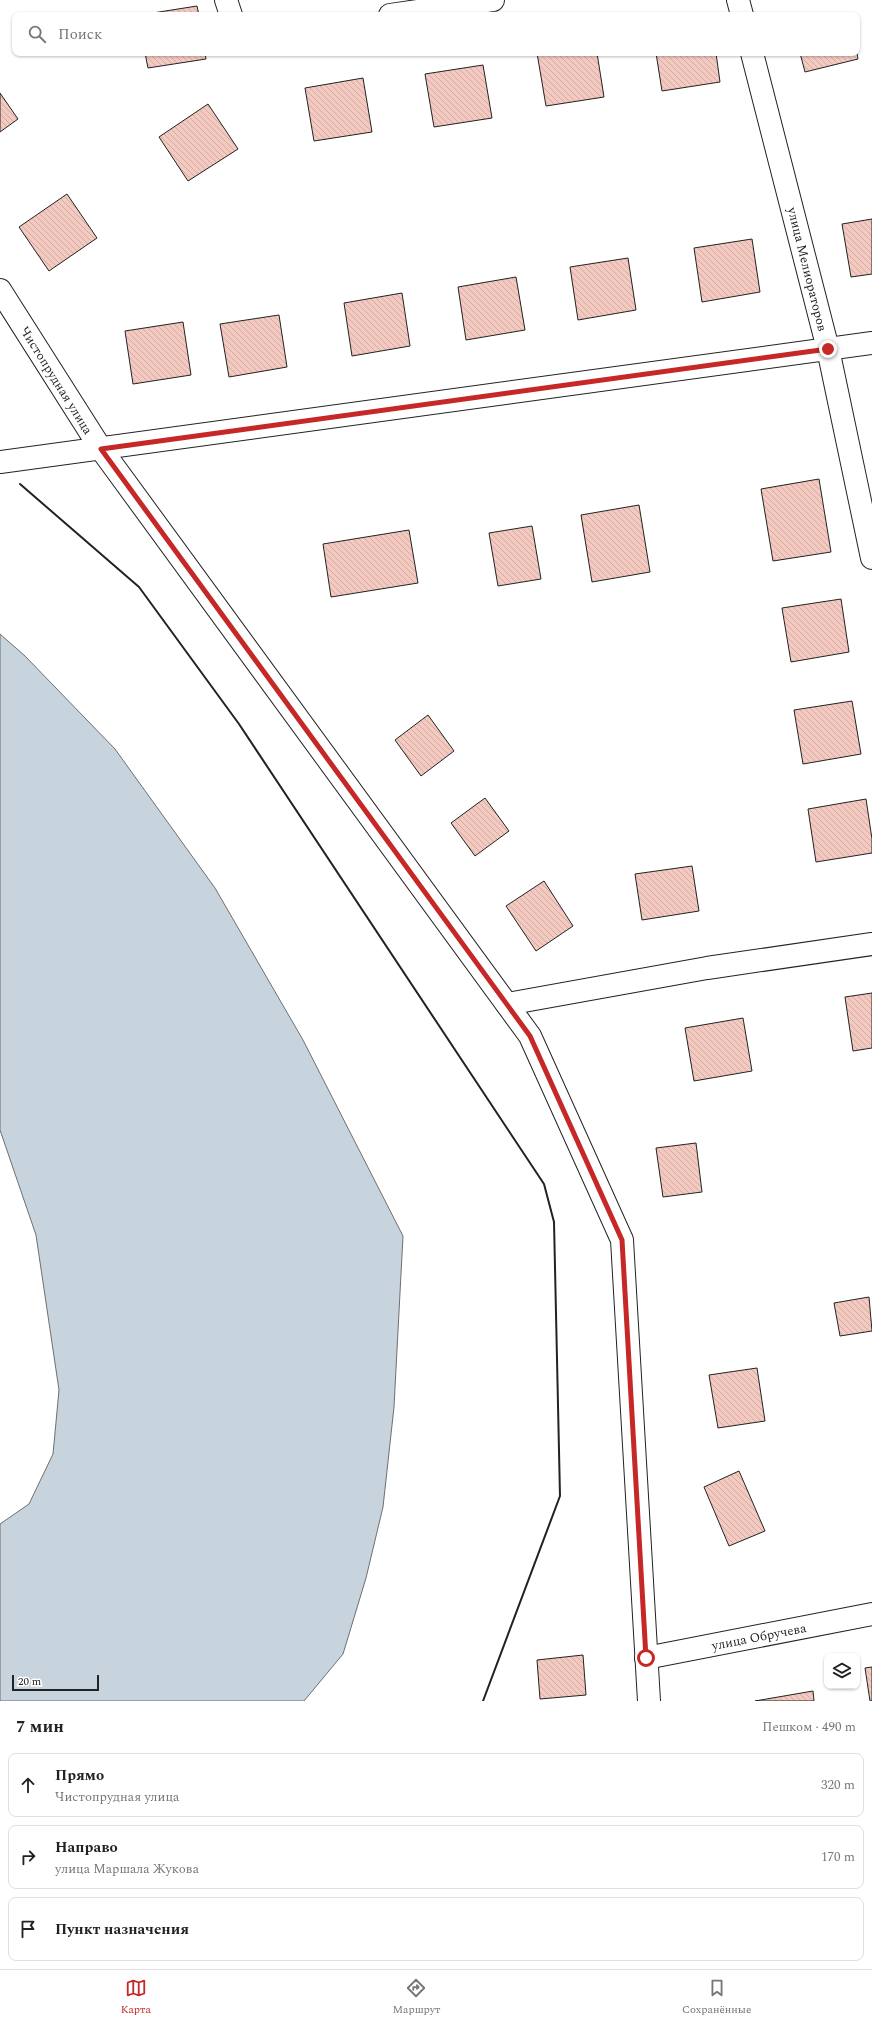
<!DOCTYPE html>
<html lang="ru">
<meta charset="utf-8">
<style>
:root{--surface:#fff;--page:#f6f6f6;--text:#222;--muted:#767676;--line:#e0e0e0;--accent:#c62828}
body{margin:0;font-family:Spectral,serif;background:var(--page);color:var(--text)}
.controls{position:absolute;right:12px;bottom:12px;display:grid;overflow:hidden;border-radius:8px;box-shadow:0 1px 3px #0004}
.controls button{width:36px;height:36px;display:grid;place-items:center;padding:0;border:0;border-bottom:1px solid var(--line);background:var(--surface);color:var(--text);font:20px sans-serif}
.scale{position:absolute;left:12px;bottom:10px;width:87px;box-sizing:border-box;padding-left:4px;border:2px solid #222;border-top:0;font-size:11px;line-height:14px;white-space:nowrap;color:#222;-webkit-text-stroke:3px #fff;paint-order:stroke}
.stop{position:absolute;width:12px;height:12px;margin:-9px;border:3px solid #c62828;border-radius:50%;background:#fff}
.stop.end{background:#c62828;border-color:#fff;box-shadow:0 1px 4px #0008}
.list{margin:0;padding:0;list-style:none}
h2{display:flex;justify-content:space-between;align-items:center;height:52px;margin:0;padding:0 16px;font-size:17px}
h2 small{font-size:13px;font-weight:400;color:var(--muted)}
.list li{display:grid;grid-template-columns:26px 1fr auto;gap:12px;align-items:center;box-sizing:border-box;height:64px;margin:0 8px 8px;padding:0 8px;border:1px solid var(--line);border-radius:8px}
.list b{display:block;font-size:15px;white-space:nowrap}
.list p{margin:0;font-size:13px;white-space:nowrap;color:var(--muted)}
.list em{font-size:13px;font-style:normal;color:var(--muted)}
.icon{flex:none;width:22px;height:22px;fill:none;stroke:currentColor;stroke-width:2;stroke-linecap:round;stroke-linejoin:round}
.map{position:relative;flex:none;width:872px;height:1701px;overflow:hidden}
.search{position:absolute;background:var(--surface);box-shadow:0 1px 3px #0004;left:12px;right:12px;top:12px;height:44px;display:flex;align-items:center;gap:10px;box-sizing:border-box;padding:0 14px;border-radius:8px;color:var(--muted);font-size:15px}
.sheet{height:268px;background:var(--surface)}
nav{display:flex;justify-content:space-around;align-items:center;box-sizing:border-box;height:56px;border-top:1px solid var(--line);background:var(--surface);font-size:11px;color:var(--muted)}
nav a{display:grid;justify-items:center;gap:2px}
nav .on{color:var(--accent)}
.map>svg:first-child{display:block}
</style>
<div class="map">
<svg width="872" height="1701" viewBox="0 0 872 1701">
<defs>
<pattern id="building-back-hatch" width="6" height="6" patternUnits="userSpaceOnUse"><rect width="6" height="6" fill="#f3c9c0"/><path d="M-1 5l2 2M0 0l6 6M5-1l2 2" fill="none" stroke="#d0aca5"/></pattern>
</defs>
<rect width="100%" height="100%" fill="#fff"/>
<path fill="#c7d3dd" stroke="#6f6f6f" d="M 0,634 L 25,656 L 115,749 L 215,888 L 303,1040 L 403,1236 L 394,1407 L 383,1507 L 366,1578 L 343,1654 L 304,1701 L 0,1701 L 0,1524 L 29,1504 L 53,1454 L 59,1390 L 36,1235 L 0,1130 Z"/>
<g fill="url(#building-back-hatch)" stroke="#222">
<path d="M 197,6 L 199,15 L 140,15 Z"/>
<path d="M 145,53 L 205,53 L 206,59 L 148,68 Z"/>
<path d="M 537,53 L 597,53 L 604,97 L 546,106 Z"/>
<path d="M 656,53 L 716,53 L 720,82 L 662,91 Z"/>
<path d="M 800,53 L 857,53 L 858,59 L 805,72 Z"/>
<path d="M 483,65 L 492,118 L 434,127 L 425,74 Z"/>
<path d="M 363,78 L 372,132 L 314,141 L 305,88 Z"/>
<path d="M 0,93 L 18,119 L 0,132 Z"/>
<path d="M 208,104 L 238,149 L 188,181 L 159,137 Z"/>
<path d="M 67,194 L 97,238 L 49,271 L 19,227 Z"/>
<path d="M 872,219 L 872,274 L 851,277 L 842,224 Z"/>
<path d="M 752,239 L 760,292 L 702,302 L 694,248 Z"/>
<path d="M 628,258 L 636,310 L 578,320 L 570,267 Z"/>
<path d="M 516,277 L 525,330 L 466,340 L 458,287 Z"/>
<path d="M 402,293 L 410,346 L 352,356 L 344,303 Z"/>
<path d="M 279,315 L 287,367 L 229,377 L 220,324 Z"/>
<path d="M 183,322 L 191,375 L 133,384 L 125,331 Z"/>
<path d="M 819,479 L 831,552 L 773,561 L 761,489 Z"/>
<path d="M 639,505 L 650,572 L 592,582 L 581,515 Z"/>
<path d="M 532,526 L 541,579 L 498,586 L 489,533 Z"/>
<path d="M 409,530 L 418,583 L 331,597 L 323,544 Z"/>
<path d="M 841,599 L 849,652 L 791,662 L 782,608 Z"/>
<path d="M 852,701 L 861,754 L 803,764 L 794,710 Z"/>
<path d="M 428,715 L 454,751 L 421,776 L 395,740 Z"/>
<path d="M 485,798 L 509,831 L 475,856 L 451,823 Z"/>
<path d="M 866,799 L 872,839 L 872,853 L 816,862 L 808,809 Z"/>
<path d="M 692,866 L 699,911 L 642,920 L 635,874 Z"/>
<path d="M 544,881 L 573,926 L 536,951 L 506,906 Z"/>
<path d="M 872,993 L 872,1048 L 853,1051 L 845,997 Z"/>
<path d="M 743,1018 L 752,1071 L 694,1081 L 685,1028 Z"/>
<path d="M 696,1143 L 702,1192 L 663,1197 L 656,1148 Z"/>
<path d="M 869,1297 L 872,1331 L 840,1336 L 834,1303 Z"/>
<path d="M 757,1368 L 765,1421 L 718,1428 L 709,1375 Z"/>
<path d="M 739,1471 L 765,1531 L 729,1546 L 704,1487 Z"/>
<path d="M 583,1655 L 586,1695 L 540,1699 L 537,1660 Z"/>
<path d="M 872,1667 L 872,1701 L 870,1701 L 865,1668 Z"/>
<path d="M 813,1691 L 814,1701 L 755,1701 Z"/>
</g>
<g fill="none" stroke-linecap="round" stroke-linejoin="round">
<defs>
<g id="street">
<path d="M 226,0 L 231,15"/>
<path d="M 738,0 L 742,15"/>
<path d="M 390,15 L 493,0"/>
<path d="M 752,53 L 828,349 L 872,558"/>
<path d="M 0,290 L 101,449 L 530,1036 L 622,1240 L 649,1701"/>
<path d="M 0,462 L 872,343"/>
<path d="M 507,1004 L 707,968 L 872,944"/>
<path d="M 646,1658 L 872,1614"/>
</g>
</defs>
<use href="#street" stroke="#222" stroke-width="24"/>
<use href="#street" stroke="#fff" stroke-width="22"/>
<path stroke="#222" stroke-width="2" d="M 20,484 L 139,587 L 239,724 L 544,1184 L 554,1222 L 560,1496 L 483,1701"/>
</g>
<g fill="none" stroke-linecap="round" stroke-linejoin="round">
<path stroke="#c62828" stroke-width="5" d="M 646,1658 L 622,1240 L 530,1036 L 101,449 L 828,349"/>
</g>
<g text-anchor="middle" stroke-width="3" stroke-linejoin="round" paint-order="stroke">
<g font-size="13" fill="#222" stroke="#fff">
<text transform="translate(808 269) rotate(76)" y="5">улица Мелиораторов</text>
<text transform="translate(57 380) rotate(58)" y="5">Чистопрудная улица</text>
<text transform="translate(759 1636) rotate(-11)" y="5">улица Обручева</text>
</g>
</g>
</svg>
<div class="controls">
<button><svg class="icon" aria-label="layers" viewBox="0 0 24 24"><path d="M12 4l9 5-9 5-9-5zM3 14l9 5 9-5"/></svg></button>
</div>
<div class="scale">20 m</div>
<div class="stop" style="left:646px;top:1658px"></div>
<div class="stop end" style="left:828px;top:349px"></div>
<div class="search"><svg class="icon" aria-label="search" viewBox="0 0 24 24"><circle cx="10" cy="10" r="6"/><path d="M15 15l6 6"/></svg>Поиск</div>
</div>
<section class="sheet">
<h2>7 мин<small>Пешком · 490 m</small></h2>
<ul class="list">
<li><svg class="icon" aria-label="ahead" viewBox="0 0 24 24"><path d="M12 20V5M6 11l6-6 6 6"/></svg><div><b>Прямо</b><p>Чистопрудная улица</p></div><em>320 m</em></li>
<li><svg class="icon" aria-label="right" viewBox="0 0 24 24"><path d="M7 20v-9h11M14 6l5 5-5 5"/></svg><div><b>Направо</b><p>улица Маршала Жукова</p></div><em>170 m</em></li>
<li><svg class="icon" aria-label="arrive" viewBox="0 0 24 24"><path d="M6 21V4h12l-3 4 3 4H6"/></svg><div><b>Пункт назначения</b></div></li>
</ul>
</section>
<nav>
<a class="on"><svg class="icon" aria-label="map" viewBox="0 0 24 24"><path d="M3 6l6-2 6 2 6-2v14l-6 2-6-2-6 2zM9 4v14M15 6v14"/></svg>Карта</a>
<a><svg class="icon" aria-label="directions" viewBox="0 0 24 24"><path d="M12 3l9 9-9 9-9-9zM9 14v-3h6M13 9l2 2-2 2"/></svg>Маршрут</a>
<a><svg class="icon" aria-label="saved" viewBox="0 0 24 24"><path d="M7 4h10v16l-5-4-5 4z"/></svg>Сохранённые</a>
</nav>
